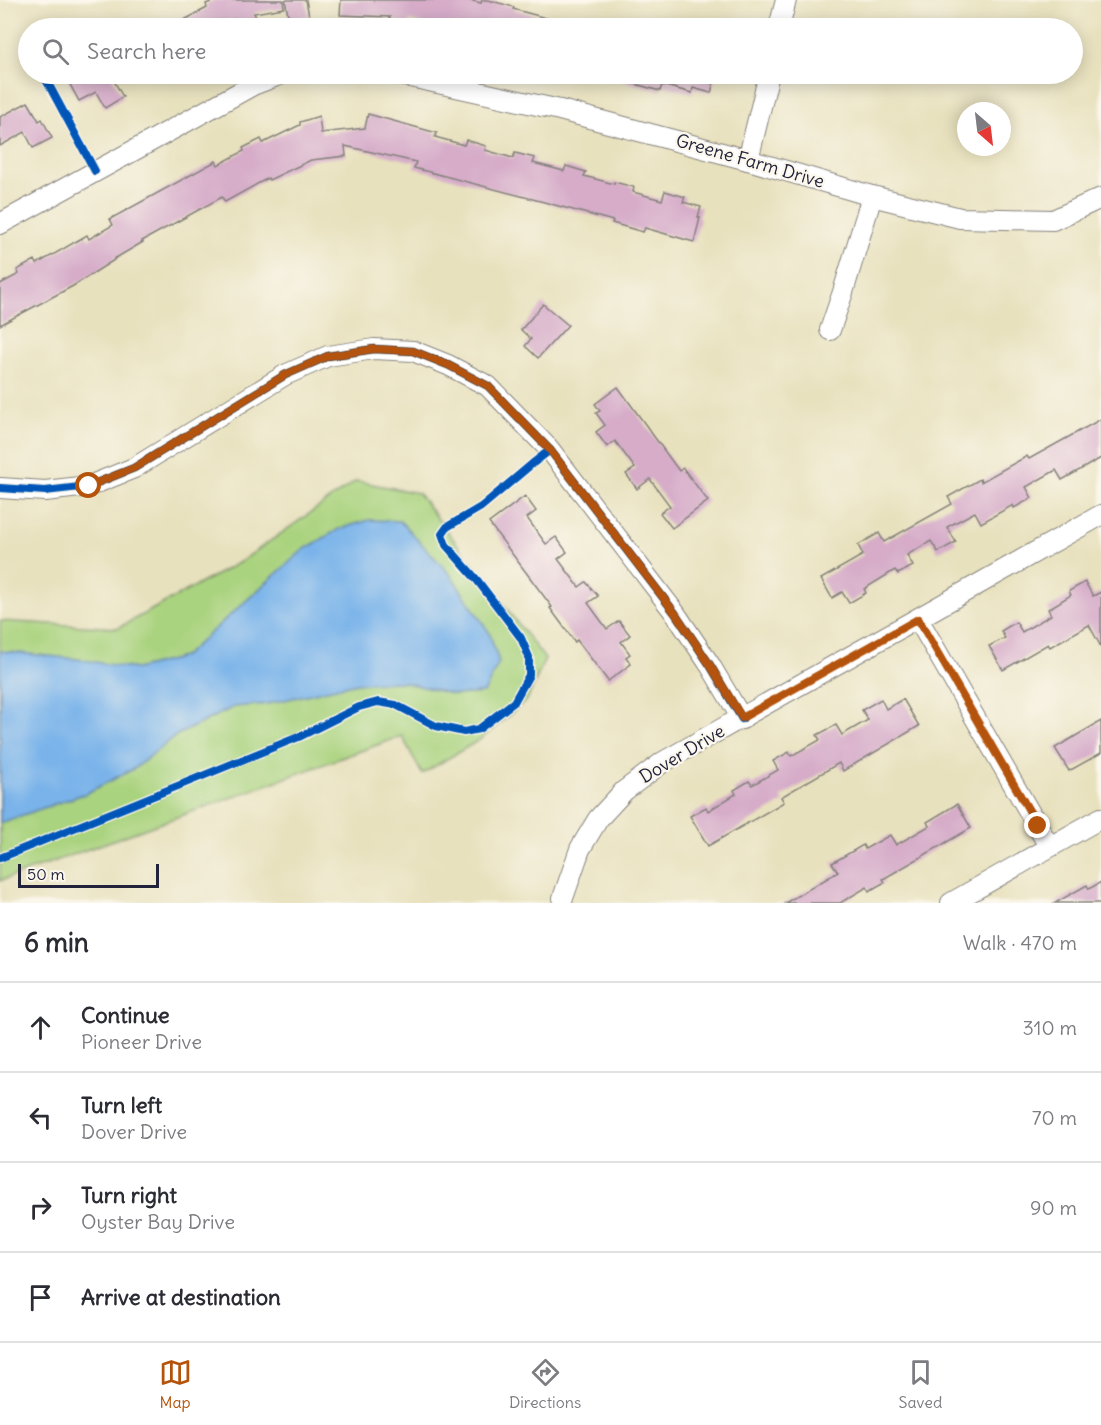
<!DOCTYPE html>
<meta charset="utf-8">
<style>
:root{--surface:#fff;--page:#f2f2f3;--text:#2b2b33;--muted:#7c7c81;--line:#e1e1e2;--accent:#b45309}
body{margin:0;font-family:Delius,sans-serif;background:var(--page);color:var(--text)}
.compass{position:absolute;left:957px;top:102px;width:54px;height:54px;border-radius:50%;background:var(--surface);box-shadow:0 3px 15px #0003;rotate:152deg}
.scale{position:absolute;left:18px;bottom:15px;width:141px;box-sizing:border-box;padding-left:6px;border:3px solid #22223b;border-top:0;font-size:16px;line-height:21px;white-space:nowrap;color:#22223b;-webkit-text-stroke:4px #fbf7ec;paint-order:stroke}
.stop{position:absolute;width:18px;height:18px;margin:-14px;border:4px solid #b45309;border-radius:50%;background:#fff}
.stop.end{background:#b45309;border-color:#fff;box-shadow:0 2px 6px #0008}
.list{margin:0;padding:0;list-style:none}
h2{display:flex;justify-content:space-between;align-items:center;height:78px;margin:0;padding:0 24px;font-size:26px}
h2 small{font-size:20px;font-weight:400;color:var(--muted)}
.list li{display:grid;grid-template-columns:39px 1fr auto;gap:18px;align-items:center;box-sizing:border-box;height:90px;padding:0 24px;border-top:2px solid var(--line)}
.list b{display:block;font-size:22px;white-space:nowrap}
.list p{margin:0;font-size:20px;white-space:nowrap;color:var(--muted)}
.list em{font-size:20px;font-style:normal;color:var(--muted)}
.icon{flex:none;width:33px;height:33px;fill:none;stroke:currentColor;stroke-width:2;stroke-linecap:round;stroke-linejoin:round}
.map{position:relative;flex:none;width:1101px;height:903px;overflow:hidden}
.search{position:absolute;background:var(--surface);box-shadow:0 3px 15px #0003;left:18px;right:18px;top:18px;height:66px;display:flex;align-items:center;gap:15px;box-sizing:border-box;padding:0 21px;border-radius:33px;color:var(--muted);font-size:22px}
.sheet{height:438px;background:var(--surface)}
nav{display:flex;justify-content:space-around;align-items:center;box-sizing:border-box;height:84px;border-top:2px solid var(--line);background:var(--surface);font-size:16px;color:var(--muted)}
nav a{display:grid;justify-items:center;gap:3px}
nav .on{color:var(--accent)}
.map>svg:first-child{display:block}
</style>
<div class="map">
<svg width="1101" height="903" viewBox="0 0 1101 903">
<rect width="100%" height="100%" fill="#fbf7ec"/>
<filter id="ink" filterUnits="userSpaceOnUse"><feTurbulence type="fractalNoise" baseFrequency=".0167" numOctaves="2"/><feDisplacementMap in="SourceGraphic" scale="12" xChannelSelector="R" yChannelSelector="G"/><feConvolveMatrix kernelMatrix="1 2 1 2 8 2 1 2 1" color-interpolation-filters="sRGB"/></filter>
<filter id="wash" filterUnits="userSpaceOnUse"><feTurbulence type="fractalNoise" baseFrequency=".008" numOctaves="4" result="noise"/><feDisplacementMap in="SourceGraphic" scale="24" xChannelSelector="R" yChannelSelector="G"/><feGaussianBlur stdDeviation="1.35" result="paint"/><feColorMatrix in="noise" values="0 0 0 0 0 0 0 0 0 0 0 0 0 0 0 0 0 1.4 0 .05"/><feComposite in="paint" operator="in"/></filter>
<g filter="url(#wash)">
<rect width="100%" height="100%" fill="#e8e1be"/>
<path fill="#aad37f" stroke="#667a5d" stroke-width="1.5" d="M 356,481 L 418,493 L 545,659 L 527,700 L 481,739 L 422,774 L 402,736 L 0,881 L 0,621 L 118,628 L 240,562 Z"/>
<path fill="#79b3ea" stroke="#4e6a92" stroke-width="1.5" d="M 369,520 L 400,521 L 450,574 L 489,632 L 499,662 L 484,693 L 455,695 L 403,682 L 357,683 L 267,704 L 234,707 L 177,735 L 135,768 L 87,793 L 0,823 L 0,651 L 78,659 L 136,669 L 183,657 L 303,550 L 339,529 Z"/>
<g id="blocks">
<g fill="#d6acc9">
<path d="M 215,0 L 283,0 L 284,8 L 254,13 L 261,28 L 238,28 L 233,19 L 212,28 L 169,28 L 207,8 L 206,4 Z"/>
<path d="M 285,0 L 306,0 L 309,16 L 289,20 Z"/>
<path d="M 341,0 L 469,0 L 481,3 L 482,0 L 488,0 L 514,7 L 513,9 L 568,24 L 567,28 L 436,28 L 410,21 L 408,25 L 389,20 L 390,17 L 340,15 Z"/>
<path d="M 77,74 L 110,74 L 123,97 L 105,108 L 96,92 L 79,101 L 67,79 Z"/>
<path d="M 614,74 L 716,74 L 711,93 L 693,88 L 692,93 L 662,85 L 660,91 L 614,78 Z"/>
<path d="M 28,102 L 39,121 L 42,119 L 52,138 L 33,148 L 25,132 L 0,146 L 0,117 Z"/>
<path d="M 368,114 L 437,133 L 435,137 L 464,145 L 466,140 L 486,146 L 485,150 L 513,158 L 515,153 L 535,158 L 533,163 L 564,171 L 566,166 L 586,172 L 584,176 L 614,184 L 614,182 L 634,187 L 633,192 L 662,200 L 665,191 L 685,197 L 683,202 L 701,207 L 698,217 L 700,218 L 694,242 L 645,228 L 643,232 L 612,223 L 613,221 L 544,202 L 414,168 L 416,162 L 345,146 L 346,156 L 311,160 L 269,180 L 268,178 L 225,202 L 222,197 L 142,241 L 143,242 L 114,259 L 114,260 L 73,286 L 0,325 L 0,284 L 19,274 L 17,270 L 35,260 L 37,264 L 87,235 L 89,239 L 113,225 L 110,219 L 216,161 L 218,165 L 244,151 L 243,148 L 261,139 L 263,143 L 300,125 L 300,122 L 319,116 L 321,133 L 365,128 Z"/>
<path d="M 543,304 L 568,325 L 538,358 L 525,346 L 531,339 L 521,330 Z"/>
<path d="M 618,387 L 679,471 L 683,468 L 708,501 L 672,528 L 660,513 L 670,506 L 650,479 L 637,489 L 626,474 L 635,468 L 615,441 L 607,447 L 596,432 L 605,425 L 596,413 L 600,411 L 595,404 Z"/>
<path d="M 1101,419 L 1101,458 L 1062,480 L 1056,470 L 1026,487 L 1032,498 L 1014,508 L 1013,505 L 981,523 L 975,512 L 947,527 L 956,542 L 938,552 L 931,541 L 907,555 L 913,566 L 898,574 L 895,570 L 864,589 L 866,593 L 849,603 L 842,592 L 832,598 L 821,579 L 863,555 L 858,545 L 879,533 L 884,542 L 952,504 L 948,497 L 980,479 L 981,482 L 1027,456 L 1029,459 Z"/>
<path d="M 525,496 L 536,511 L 527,518 L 546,544 L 556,537 L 567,552 L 558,559 L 579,587 L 586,582 L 598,596 L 588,603 L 607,629 L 619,621 L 630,635 L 621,642 L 630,654 L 626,657 L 631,664 L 608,681 L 577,640 L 575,642 L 550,608 L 552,607 L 489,523 Z"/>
<path d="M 1085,582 L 1093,596 L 1101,592 L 1101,647 L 1089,625 L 1050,647 L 1048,644 L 1003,670 L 989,646 L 1005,638 L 1001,631 L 1016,622 L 1022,632 L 1051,615 L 1048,609 L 1071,595 L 1069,591 Z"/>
<path d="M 881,699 L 886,709 L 903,699 L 919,726 L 843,771 L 839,763 L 781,797 L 784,802 L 708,846 L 690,816 L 706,807 L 708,811 L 736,794 L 734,790 L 749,781 L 752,785 L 778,770 L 773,761 L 789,752 L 791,756 L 820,740 L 817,735 L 836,725 L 842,735 L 868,720 L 862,710 Z"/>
<path d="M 1101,721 L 1101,753 L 1069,771 L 1055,748 Z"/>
<path d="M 957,804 L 971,828 L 883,879 L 885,882 L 869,891 L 867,887 L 840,903 L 785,903 L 838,872 L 832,863 L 863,845 L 865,849 L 890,835 L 896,845 L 929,826 L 927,822 Z"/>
<path d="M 1101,882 L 1101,903 L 1055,903 L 1087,885 L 1089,889 Z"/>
</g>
</g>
</g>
<g filter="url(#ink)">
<use href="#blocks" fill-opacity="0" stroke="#85827c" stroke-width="1.5"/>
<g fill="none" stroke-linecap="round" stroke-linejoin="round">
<defs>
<g id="street">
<path d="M 779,28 L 786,0"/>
<path d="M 397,74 L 560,110 L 748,160 L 872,196 L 960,218 L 1053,220 L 1101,198"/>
<path d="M 748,160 L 769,74"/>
<path d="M 0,224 L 253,85 L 282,74"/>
<path d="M 830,330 L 843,292 L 872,196"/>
<path d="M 0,488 L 45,491 L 89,486 L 134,468 L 285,375 L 328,356 L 374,349 L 413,351 L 448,365 L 488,386 L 550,450 L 675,613 L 710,665 L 742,719"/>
<path d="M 918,619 L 1049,846"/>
<path d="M 563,898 L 580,849 L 598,819 L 624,791 L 663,762 L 1101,515"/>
<path d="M 951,903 L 1101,818"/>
</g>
</defs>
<use href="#street" stroke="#85827c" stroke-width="22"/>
<use href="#street" stroke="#fff" stroke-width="20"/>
<defs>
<g id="cycleway">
<path d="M 43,74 L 95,171"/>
<path d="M 0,488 L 45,491 L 89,486 L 134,468 L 285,375 L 328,356 L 374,349 L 413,351 L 448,365 L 488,386 L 550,450 L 675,613 L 710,665 L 742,719"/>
<path d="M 0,858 L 301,736 L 359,707 L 378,702 L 396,705 L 436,726 L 464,732 L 479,729 L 514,702 L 529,675 L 529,657 L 521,638 L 477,580 L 446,545 L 442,534 L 447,527 L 481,507 L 532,464 L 550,450"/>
</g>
</defs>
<use href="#cycleway" stroke="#fbf7ec" stroke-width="11"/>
<use href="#cycleway" stroke="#0057b8" stroke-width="8"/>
</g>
</g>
<g fill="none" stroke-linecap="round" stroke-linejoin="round" filter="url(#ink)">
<path stroke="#b45309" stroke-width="8" d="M 89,486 L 134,468 L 285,375 L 328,356 L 374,349 L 413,351 L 448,365 L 488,386 L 550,450 L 675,613 L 710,665 L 742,718 L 918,619 L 1038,826"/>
</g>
<g text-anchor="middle" stroke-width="4.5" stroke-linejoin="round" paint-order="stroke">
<g font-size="18" fill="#22223b" stroke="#fbf7ec">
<text transform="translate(750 161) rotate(16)" y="6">Greene Farm Drive</text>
<text transform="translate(682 754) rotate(-31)" y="6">Dover Drive</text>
</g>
</g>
</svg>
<svg class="compass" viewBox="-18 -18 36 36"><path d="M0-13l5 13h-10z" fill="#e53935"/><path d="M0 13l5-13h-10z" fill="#7c7c81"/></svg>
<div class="scale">50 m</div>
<div class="stop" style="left:89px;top:486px"></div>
<div class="stop end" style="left:1038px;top:826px"></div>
<div class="search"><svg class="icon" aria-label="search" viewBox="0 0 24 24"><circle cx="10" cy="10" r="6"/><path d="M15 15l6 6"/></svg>Search here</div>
</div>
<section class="sheet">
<h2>6 min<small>Walk · 470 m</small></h2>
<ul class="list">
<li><svg class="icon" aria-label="ahead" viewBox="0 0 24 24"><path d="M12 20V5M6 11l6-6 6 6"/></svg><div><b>Continue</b><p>Pioneer Drive</p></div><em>310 m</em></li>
<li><svg class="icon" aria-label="left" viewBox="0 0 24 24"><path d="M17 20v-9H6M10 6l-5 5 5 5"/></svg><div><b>Turn left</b><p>Dover Drive</p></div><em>70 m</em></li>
<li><svg class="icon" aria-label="right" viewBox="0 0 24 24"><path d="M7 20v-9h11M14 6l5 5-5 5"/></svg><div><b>Turn right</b><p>Oyster Bay Drive</p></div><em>90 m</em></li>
<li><svg class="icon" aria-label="arrive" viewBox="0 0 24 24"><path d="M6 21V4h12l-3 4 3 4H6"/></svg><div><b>Arrive at destination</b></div></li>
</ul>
</section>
<nav>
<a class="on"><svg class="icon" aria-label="map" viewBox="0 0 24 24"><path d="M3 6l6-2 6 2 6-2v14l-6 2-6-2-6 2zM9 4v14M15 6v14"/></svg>Map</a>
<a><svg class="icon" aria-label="directions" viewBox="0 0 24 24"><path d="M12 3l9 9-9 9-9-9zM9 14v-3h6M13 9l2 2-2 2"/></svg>Directions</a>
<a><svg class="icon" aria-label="saved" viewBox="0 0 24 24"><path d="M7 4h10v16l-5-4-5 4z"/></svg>Saved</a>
</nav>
